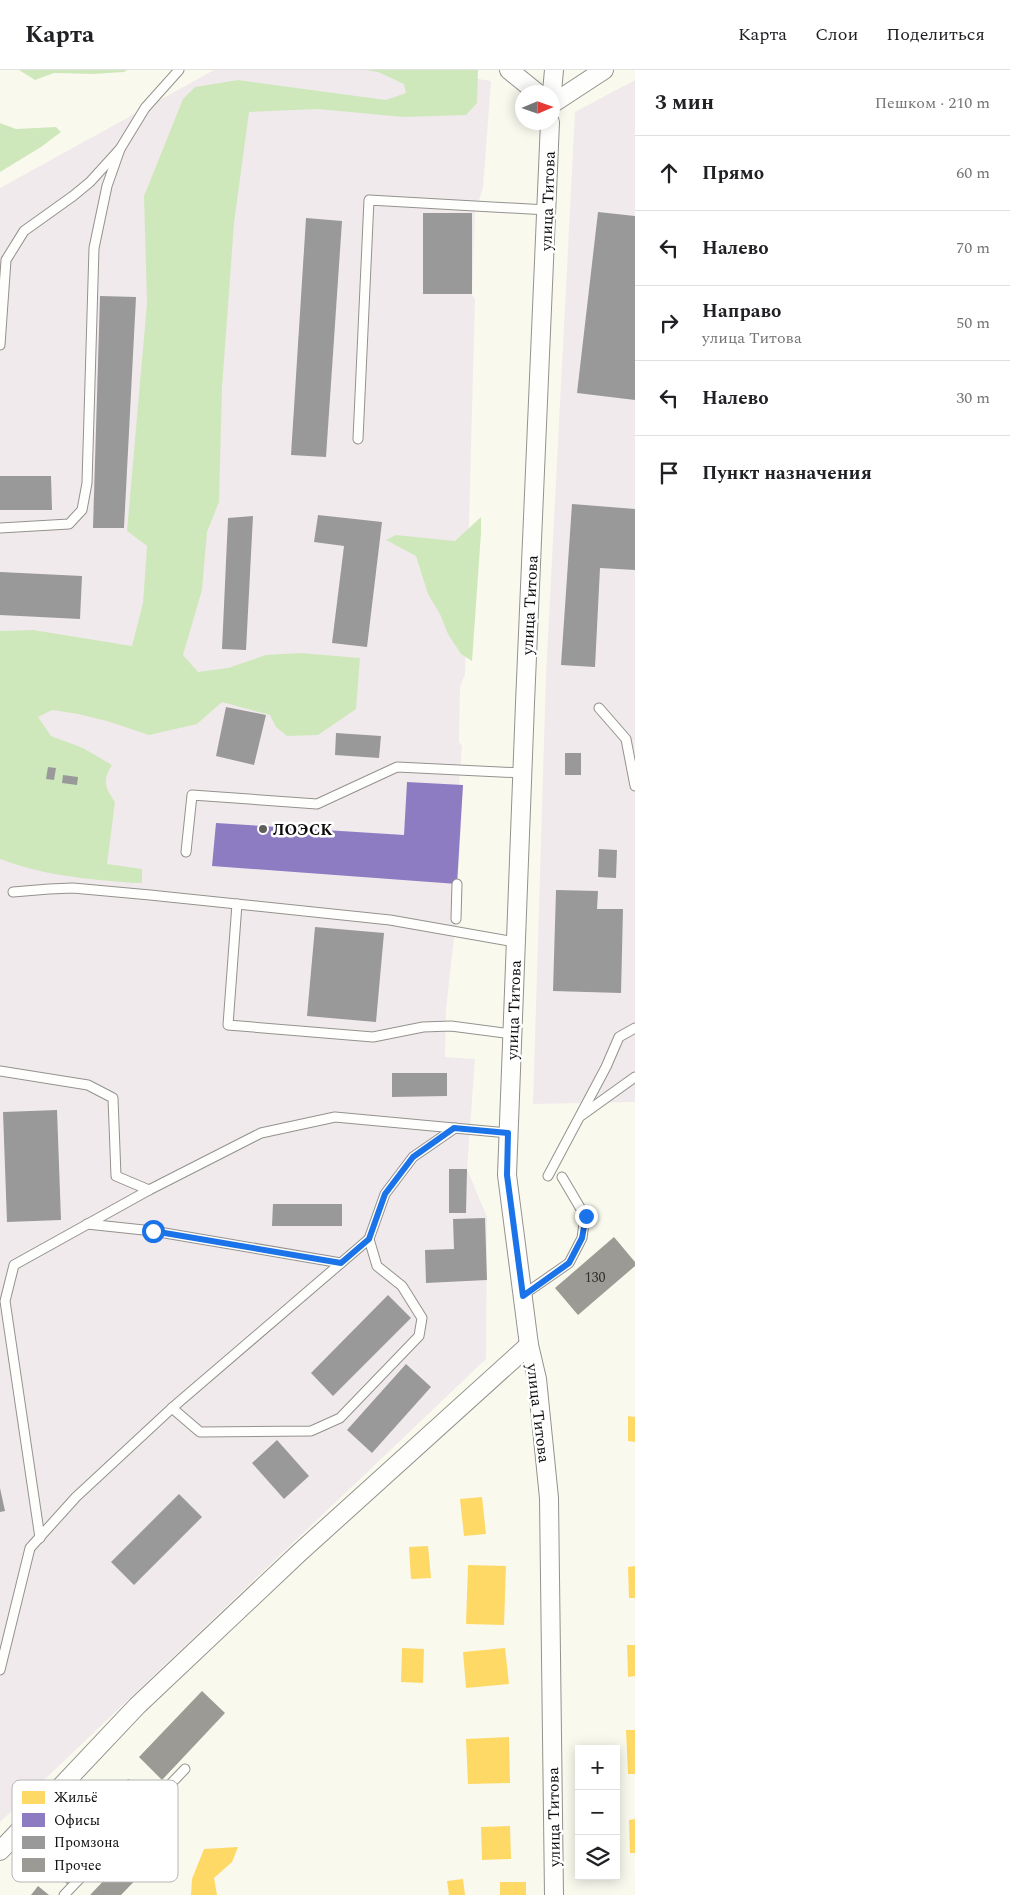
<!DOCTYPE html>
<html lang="ru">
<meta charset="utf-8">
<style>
:root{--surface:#fff;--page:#f2f2f2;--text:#202124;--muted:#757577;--line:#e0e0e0}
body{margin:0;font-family:Spectral,serif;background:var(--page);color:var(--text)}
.controls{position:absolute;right:15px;bottom:15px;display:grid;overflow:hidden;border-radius:0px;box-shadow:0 2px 12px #0003}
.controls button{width:45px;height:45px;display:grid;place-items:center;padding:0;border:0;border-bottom:1px solid var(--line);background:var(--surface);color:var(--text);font:25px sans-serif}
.compass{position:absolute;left:515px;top:15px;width:45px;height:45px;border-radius:50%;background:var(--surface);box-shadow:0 2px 12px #0003;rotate:88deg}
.stop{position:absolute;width:15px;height:15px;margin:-11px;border:4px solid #1a73e8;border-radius:50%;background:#fff}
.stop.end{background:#1a73e8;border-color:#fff;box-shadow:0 1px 5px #0008}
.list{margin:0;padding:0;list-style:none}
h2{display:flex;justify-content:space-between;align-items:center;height:65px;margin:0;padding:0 20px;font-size:21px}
h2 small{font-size:16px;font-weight:400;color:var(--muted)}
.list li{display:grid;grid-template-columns:32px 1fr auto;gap:15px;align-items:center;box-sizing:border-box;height:75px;padding:0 20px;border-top:1px solid var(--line)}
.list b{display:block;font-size:19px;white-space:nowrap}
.list p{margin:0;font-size:16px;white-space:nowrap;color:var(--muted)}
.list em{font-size:16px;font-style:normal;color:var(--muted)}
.icon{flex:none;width:28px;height:28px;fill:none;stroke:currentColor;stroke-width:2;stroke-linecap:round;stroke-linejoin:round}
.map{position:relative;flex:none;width:635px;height:1825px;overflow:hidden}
header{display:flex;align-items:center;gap:30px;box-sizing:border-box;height:70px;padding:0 25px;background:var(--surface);border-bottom:1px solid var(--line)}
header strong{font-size:24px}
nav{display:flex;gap:28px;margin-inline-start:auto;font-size:18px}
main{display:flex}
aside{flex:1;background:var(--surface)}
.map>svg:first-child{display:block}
</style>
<header>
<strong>Карта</strong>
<nav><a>Карта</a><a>Слои</a><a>Поделиться</a></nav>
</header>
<main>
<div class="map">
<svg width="635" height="1825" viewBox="0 0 635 1825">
<rect width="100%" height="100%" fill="#faf9ee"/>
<g fill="#f1eaec">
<path d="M 214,0 L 421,0 L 491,11 L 483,118 L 475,142 L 472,224 L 475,230 L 465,604 L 460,617 L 459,672 L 462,676 L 459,715 L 463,716 L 456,849 L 446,940 L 445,987 L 475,989 L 467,1099 L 487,1147 L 486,1289 L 0,1752 L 0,118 Z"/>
<path d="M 635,10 L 635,1032 L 533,1034 L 546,605 L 575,42 Z"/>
</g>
<g fill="#cfe8bb">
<path d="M 19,0 L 127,0 L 124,2 L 93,4 L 54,3 L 35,10 Z"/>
<path d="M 365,0 L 478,0 L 477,33 L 466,45 L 403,47 L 318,39 L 249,42 L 234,153 L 222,318 L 219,432 L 207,462 L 202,520 L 183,585 L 198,602 L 228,598 L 266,585 L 300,583 L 360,588 L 356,639 L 318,665 L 287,666 L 276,657 L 270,645 L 222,632 L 197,654 L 149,665 L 107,651 L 78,644 L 52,640 L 38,647 L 51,666 L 83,678 L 112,695 C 102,711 105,717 115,732 L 107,794 L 142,799 L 142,813 C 128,813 114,811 99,810 C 62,806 36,802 0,789 L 0,561 L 33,560 L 132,576 L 143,533 L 147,476 L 127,461 L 147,233 L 144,126 L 183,29 L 195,17 L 238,10 L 386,30 L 406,23 L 404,14 L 378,2 Z"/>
<path d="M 0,53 L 16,59 L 56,57 L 61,62 L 41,77 L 0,102 Z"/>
<path d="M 481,447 L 481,463 L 472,591 L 461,584 L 448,564 L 440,544 L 428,524 L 416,486 L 386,470 L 396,465 L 455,471 Z"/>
</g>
<g fill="#ffd966">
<path d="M 628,1346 L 635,1347 L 635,1372 L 628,1371 Z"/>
<path d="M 482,1427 L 486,1464 L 464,1466 L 460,1429 Z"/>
<path d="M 428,1476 L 431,1508 L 411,1509 L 409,1477 Z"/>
<path d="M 468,1495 L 506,1496 L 504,1555 L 466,1554 Z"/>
<path d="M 635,1496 L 635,1528 L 629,1528 L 628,1497 Z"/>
<path d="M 627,1575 L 635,1575 L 635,1606 L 628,1607 Z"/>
<path d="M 402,1578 L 424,1579 L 423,1613 L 401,1612 Z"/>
<path d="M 505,1578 L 509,1614 L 466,1618 L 463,1582 Z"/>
<path d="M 626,1660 L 635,1660 L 635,1704 L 628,1704 Z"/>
<path d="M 509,1667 L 510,1713 L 468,1714 L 466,1669 Z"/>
<path d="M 635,1749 L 635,1783 L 630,1783 L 629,1750 Z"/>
<path d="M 510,1756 L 511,1789 L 482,1790 L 481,1757 Z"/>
<path d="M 238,1777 L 232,1792 L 214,1808 L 217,1825 L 191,1825 L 192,1809 L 204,1779 Z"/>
<path d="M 463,1809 L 465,1825 L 449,1825 L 447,1811 Z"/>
<rect x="500" y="1812" width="26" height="13"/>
</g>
<path fill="#8e7cc3" d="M 407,712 L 463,715 L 457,814 L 212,796 L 216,753 L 404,765 Z"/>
<g fill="#999">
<path d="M 598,142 L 635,146 L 635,330 L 577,323 Z"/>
<rect x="423" y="143" width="49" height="81"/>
<path d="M 306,148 L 342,151 L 326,387 L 291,385 Z"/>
<path d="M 100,226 L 136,227 L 124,458 L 93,458 Z"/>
<path d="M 0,406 L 51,406 L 52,440 L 0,440 Z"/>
<path d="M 572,434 L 635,439 L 635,500 L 600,498 L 595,597 L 561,595 Z"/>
<path d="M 318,445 L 382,452 L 367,577 L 332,573 L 344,476 L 314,472 Z"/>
<path d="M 253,446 L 246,580 L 222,579 L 228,448 Z"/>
<path d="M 0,502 L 82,506 L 80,549 L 0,545 Z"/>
<path d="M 226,637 L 266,645 L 254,695 L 216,686 Z"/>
<path d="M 336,663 L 381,666 L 379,688 L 335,685 Z"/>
<rect x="565" y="683" width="16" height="22"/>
<path d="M 48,697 L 56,698 L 54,710 L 46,709 Z"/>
<path d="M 63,705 L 78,707 L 77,715 L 62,713 Z"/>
<path d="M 599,779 L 617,780 L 616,808 L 598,807 Z"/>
<path d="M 556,820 L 598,821 L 597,839 L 623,839 L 621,923 L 553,921 Z"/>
<path d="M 315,857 L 384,863 L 376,952 L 307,946 Z"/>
<path d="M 392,1003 L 447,1003 L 447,1026 L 392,1027 Z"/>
<path d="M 57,1040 L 61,1150 L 7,1152 L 3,1042 Z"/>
<path d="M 449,1099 L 467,1099 L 466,1143 L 449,1143 Z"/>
<path d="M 273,1134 L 342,1134 L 342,1156 L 272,1156 Z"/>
<path d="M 485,1148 L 487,1210 L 426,1213 L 425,1180 L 454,1179 L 453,1149 Z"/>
<path d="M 388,1225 L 411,1248 L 333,1326 L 311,1303 Z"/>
<path d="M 406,1294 L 431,1317 L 372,1383 L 347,1360 Z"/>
<path d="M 277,1370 L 309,1406 L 284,1429 L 252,1393 Z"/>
<path d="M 0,1418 L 5,1441 L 0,1442 Z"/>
<path d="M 179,1424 L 202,1447 L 134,1515 L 111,1492 Z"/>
</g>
<g fill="#9c9a94">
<path d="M 614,1167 L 635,1192 L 635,1196 L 578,1245 L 555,1218 Z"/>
<path d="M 202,1621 L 225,1643 L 162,1710 L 139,1687 Z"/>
<path d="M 128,1709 L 134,1712 L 150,1728 L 67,1814 L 46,1793 Z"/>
<path d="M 131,1782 L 148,1797 L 121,1825 L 90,1825 Z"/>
<path d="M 38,1816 L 49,1825 L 31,1825 Z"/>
</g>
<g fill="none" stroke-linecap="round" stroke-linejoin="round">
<defs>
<g id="service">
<path d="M 0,275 L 6,190 L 24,161 L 73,126 L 90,112 L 120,79 L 145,38 L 179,0"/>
<path d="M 358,369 L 369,130 L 547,140"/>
<path d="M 0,458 L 69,454 L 82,440 L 87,413 L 94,178 L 107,116 L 120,79"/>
<path d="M 599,638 L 626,669 L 635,716"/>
<path d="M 186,782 L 192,725 L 317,734 L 397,697 L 522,703"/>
<path d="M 13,822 L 49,819 L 73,818 L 150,825 L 390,850 L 515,872"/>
<path d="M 237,834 L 228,955 L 373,967 L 423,957 L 451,956 L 512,964"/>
<path d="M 456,849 L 457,814"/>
<path d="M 0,1001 L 88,1015 L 113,1028 L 116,1106 L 149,1120 L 261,1063 L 335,1047 L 508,1063"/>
<path d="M 582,1045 L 635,1007"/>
<path d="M 548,1106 L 606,997 L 619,967 L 635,958"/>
<path d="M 87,1154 L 153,1161 L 341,1193"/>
<path d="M 523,1225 L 569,1193 L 582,1168 L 585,1146 L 562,1107"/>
<path d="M 172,1338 L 200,1362 L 311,1361 L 340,1348 L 419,1266 L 422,1248 L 402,1216 L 377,1196 L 369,1169 L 385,1124 L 413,1087 L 455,1058"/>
<path d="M 40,1468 L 5,1231 L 14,1195 L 149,1120"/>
<path d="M 0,1600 L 30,1478 L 76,1427 L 172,1338 L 369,1169"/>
<path d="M 64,1825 L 185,1699"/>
</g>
<g id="minor">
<path d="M 509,0 L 536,22"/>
<path d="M 552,22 L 554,0"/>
<path d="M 552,34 L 604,0"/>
<path d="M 550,52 L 525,633 L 507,1105 L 529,1275 L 537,1309 L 549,1428 L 554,1825"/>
<path d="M 0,1781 L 137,1636 L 299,1483 L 529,1275"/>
</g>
</defs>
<use href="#service" stroke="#93928d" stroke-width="11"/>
<use href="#minor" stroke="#93928d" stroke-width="20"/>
<use href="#service" stroke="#fefefc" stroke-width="9"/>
<use href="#minor" stroke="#fefefc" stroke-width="18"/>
</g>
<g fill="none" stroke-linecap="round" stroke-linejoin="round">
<path stroke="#1a73e8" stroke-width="6" d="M 153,1161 L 341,1193 L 369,1169 L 385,1124 L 413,1087 L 454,1058 L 508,1063 L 507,1105 L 523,1226 L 569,1193 L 582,1168 L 586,1146"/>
</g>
<circle fill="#5f5e5a" stroke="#fff" stroke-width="2" cx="263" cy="759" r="5"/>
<g text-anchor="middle" stroke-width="5" stroke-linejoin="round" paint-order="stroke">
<g font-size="14" fill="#2f2f2d">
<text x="595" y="1212">130</text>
</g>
<g font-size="16" fill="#0b0b0b" stroke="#fff">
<text transform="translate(547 131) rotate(-88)" y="6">улица Титова</text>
<text transform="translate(529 535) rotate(-87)" y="6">улица Титова</text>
<text transform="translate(513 940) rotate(-88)" y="6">улица Титова</text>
<text transform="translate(539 1343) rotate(83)" y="6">улица Титова</text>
<text transform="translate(553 1747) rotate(-91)" y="6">улица Титова</text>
</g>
<g font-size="16" font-weight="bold" fill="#0b0b0b" stroke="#fff" text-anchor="start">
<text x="273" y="765">ЛОЭСК</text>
</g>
</g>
<rect x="12" y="1710" width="166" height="102" rx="8" fill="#fff" stroke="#b6b6b6" stroke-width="1"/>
<rect x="22" y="1721" width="23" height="13" fill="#ffd966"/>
<rect x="22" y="1743" width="23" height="14" fill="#8e7cc3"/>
<rect x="22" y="1766" width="23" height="13" fill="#999"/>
<rect x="22" y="1788" width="23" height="14" fill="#9c9a94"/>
<g font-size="14" fill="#0b0b0b">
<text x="54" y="1732">Жильё</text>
<text x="54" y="1755">Офисы</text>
<text x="54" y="1777">Промзона</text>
<text x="54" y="1800">Прочее</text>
</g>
</svg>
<div class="controls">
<button>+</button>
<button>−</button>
<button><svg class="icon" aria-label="layers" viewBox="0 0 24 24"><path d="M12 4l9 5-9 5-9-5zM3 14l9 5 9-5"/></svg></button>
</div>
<svg class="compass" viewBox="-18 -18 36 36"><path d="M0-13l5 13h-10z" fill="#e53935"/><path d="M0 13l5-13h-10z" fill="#757577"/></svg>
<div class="stop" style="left:153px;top:1161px"></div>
<div class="stop end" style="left:586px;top:1146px"></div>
</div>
<aside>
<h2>3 мин<small>Пешком · 210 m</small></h2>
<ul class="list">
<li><svg class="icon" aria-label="ahead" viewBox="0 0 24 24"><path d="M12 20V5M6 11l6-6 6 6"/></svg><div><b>Прямо</b></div><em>60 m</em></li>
<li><svg class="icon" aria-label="left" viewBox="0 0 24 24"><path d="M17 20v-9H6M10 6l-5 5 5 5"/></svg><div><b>Налево</b></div><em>70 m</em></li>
<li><svg class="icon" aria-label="right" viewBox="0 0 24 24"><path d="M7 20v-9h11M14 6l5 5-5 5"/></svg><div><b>Направо</b><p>улица Титова</p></div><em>50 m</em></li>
<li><svg class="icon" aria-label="left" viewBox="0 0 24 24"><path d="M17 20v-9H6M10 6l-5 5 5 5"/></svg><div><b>Налево</b></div><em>30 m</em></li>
<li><svg class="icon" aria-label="arrive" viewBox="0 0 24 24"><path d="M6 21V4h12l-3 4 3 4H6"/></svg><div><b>Пункт назначения</b></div></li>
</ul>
</aside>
</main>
